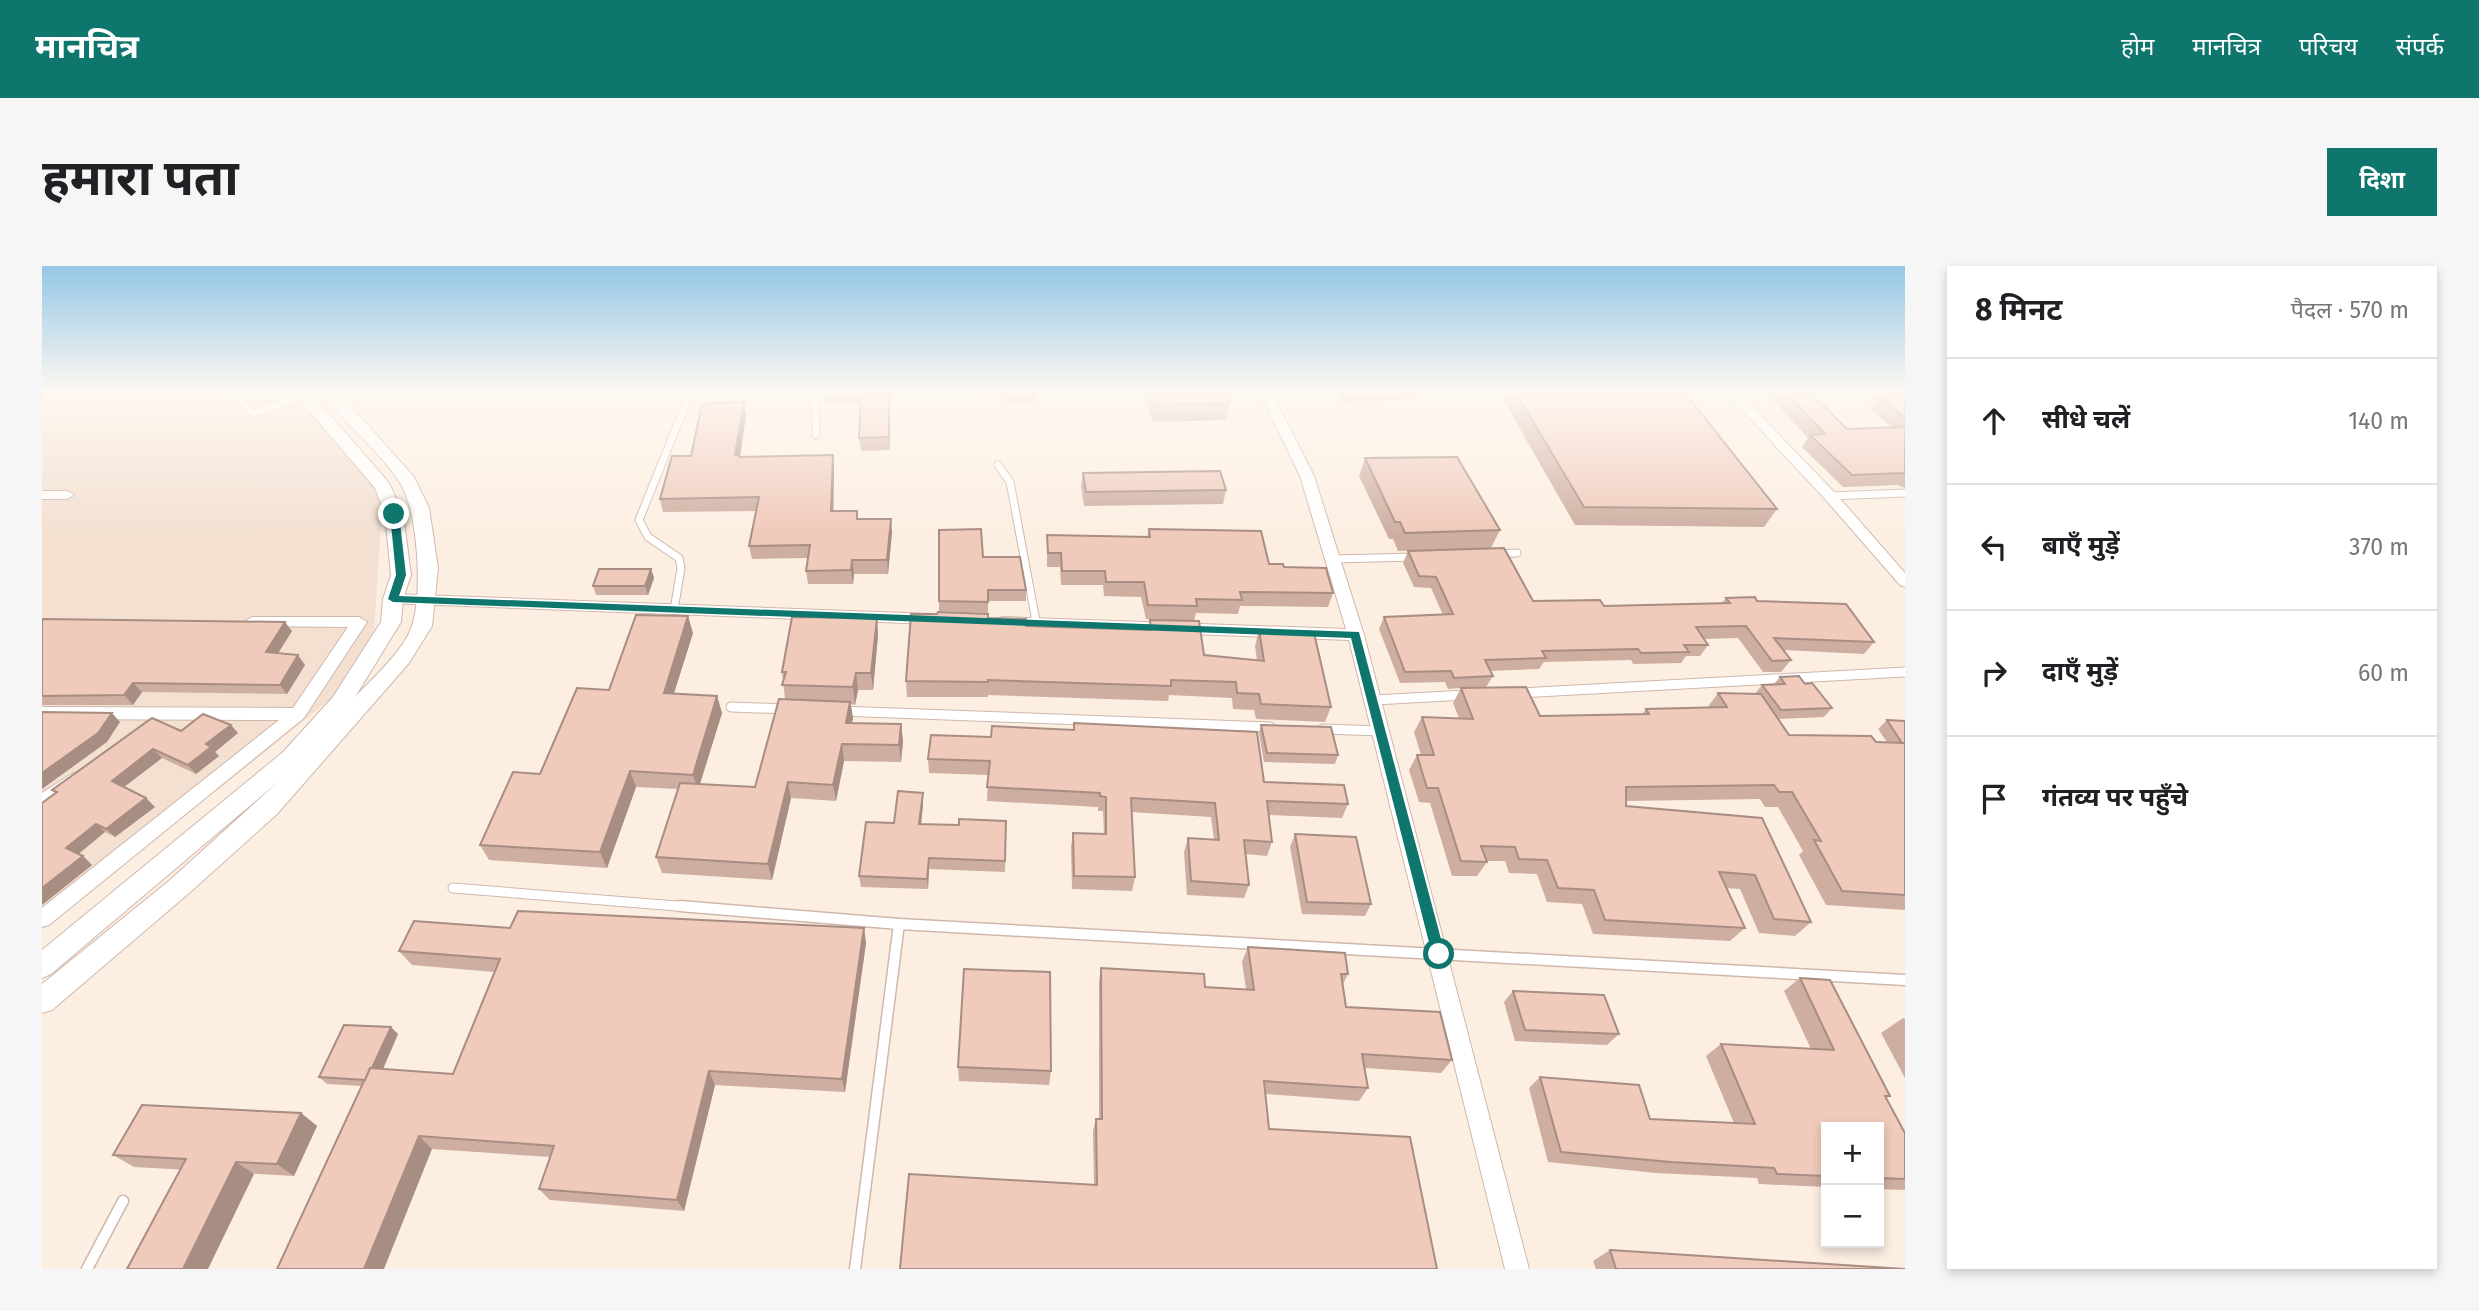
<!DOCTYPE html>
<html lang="hi">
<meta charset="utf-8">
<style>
:root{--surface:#fff;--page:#f6f6f6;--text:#202124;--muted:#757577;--line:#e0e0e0;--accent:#0f766e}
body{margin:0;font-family:"Fira Sans","Noto Sans Devanagari",sans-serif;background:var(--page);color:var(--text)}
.controls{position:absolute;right:21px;bottom:21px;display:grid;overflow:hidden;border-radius:0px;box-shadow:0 4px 10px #0003}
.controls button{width:63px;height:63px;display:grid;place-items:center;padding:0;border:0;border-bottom:2px solid var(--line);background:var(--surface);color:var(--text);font:35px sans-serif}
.stop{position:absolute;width:21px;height:21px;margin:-16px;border:5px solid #0f766e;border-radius:50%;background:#fff}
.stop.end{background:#0f766e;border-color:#fff;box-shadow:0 2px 7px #0008}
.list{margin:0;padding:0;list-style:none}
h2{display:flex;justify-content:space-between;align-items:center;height:91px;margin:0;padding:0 28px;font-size:30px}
h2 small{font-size:23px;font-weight:400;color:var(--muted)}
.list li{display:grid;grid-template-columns:46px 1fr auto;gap:21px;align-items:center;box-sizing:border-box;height:126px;padding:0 28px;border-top:2px solid var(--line)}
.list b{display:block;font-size:26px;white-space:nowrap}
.list em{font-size:23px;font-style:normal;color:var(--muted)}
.icon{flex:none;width:38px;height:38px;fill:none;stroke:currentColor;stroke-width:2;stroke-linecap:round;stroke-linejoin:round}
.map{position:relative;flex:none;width:1863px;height:1003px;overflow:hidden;border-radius:0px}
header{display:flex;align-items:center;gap:42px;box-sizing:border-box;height:98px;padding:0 35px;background:var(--accent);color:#fff}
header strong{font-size:33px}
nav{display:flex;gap:38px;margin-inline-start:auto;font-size:24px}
.intro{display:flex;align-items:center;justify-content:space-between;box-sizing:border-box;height:168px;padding:0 42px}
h1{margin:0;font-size:49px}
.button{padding:18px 32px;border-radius:0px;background:var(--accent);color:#fff;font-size:24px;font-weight:700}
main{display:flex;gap:42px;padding:0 42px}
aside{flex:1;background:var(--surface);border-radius:0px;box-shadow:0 4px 10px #0003}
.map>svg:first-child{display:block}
</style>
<header>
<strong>मानचित्र</strong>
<nav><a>होम</a><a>मानचित्र</a><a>परिचय</a><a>संपर्क</a></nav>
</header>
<div class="intro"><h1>हमारा पता</h1><a class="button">दिशा</a></div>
<main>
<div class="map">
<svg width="1863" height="1003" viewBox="0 0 1863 1003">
<rect width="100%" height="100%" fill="#fcefe2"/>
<path fill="#f3e0d1" d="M 0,127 L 265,127 L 341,221 L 330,400 L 0,664 Z"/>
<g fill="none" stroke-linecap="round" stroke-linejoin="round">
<defs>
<g id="service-far2">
<path d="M 773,127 L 774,169"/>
<path d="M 190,128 L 211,147 L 263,130"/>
<path d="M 956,199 L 968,216 L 994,355"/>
<path d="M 1788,230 L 1863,227"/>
<path d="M 1453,288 L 1475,287"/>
<path d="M 1291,293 L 1373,291"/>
<path d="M 632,344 L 639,302 L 637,292 L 606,271 L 597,254 L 645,135"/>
</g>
<g id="service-far1">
<path d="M 993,354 L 994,357"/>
<path d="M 1477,427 L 1863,406"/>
<path d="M 1332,434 L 1424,429"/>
<path d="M 689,441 L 746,443"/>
<path d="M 798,445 L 1228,461"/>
<path d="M 1281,463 L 1339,465"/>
<path d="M 411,622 L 660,642"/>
</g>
<g id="service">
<path d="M 638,640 L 857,658 L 1863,714"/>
<path d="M 45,1003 L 81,935"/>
<path d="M 813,1003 L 857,658"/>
</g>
<g id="minor">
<path d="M 1218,127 L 1230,127 L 1272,210 L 1322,369 L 1487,1003 L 1463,1003 L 1307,374 L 960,361 L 952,356 L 960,351 L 1304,363 L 1258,210 Z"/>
<path d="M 1684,127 L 1697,127 L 1793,227 L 1863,307 L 1863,321 L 1858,319 L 1783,233 Z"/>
<path d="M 0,225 L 25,225 L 32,229 L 25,233 L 0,233 Z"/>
<path d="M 351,328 L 890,348 L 898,353 L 890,358 L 346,337 L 343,333 Z"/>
<path d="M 210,351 L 317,351 L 325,356 L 262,452 L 7,659 L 0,661 L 0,642 L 237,454 L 0,453 L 0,441 L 251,442 L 306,361 L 205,360 L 202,356 Z"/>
<path d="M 31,507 L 37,509 L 40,514 L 37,519 L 0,543 L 0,527 Z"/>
</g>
<path id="tertiary" d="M 252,127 L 269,127 L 347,217 L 361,248 L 369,309 L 361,333 L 359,356 L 313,431 C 331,412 362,384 370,360 C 381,328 376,245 358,217 C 340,187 302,157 280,127 L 297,127 L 372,211 L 387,242 L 396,302 L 390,360 L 367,397 L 235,548 L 146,628 L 10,744 L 0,747 L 0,718 L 128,614 L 237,515 L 9,708 L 0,712 L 0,684 L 241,486 L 291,431 L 339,356 L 341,333 L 349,309 L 343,248 L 333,222 Z"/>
</defs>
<use href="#service-far2" stroke="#cfb7ac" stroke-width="9"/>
<use href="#service-far1" stroke="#cfb7ac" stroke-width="11"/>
<use href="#service" stroke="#cfb7ac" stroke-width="13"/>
<use href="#minor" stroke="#cfb7ac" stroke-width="2"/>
<use href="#tertiary" stroke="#cfb7ac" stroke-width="2"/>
<use href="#service-far2" stroke="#fff" stroke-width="7"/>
<use href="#service-far1" stroke="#fff" stroke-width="9"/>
<use href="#service" stroke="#fff" stroke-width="10"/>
<use href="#minor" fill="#fff" fill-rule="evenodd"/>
<use href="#tertiary" fill="#fff" fill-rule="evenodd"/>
</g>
<g fill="#ceaea1">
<path d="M 782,127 L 818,127 L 818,137 L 783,138 Z"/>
<path d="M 933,127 L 1016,127 L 993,128 L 993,136 L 963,136 L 962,129 L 934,130 Z"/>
<path d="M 1102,127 L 1184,127 L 1188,137 L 1184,154 L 1111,156 Z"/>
<path d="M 1296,127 L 1373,127 L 1371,133 L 1301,136 Z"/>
<path d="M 1465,127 L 1643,127 L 1735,243 L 1722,261 L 1533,259 L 1462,135 Z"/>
<path d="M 1724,127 L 1769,127 L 1805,163 L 1849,161 L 1828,142 L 1834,135 L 1826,127 L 1863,127 L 1863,222 L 1855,219 L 1801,221 L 1760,181 L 1766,172 Z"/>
<path d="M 702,136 L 704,149 L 698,191 L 792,202 L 791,245 L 815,245 L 816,253 L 850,266 L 846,308 L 812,308 L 811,318 L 766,318 L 764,305 L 766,292 L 710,293 L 707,280 L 714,245 L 621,246 L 618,233 L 649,190 Z"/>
<path d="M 848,138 L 848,184 L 819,185 L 817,172 Z"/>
<path d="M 1323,192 L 1458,264 L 1449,282 L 1356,285 L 1351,273 L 1347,273 L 1317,210 Z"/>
<path d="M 1041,207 L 1184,224 L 1181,238 L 1042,240 L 1039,220 Z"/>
<path d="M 1107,263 L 1242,301 L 1291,327 L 1286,341 L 1198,340 L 1196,348 L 1154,347 L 1152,355 L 1104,353 L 1099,331 L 1062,330 L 1061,319 L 1019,319 L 1018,301 L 1005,301 L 1005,269 L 1105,271 Z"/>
<path d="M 1366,285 L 1491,335 L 1562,340 L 1680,337 L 1684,332 L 1715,335 L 1832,376 L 1822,388 L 1741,384 L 1749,394 L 1739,406 L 1721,406 L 1696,372 L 1662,373 L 1666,379 L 1658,390 L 1644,390 L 1639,397 L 1591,398 L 1589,394 L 1502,396 L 1497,403 L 1448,405 L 1451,410 L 1444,421 L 1498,450 L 1600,448 L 1604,443 L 1665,442 L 1676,427 L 1713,428 L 1720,419 L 1732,418 L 1738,411 L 1763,418 L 1790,442 L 1782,451 L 1736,453 L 1747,469 L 1845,476 L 1836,463 L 1845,454 L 1863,455 L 1863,644 L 1784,639 L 1757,589 L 1761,585 L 1736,541 L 1723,541 L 1718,533 L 1584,535 L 1584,540 L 1720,552 L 1769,656 L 1753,670 L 1717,667 L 1698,623 L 1684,622 L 1703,662 L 1688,675 L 1551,668 L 1540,638 L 1505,636 L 1495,608 L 1467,607 L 1463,595 L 1444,595 L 1445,596 L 1435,610 L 1410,610 L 1388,537 L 1377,536 L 1367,504 L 1375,489 L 1379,489 L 1372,466 L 1380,451 L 1417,452 L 1411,437 L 1419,422 L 1406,423 L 1403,416 L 1358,417 L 1337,363 L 1342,351 L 1401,349 L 1389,322 L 1372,321 L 1361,297 Z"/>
<path d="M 941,291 L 984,324 L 984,335 L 946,335 L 946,347 L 897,345 L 897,335 Z"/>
<path d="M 609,303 L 612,312 L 606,329 L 554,329 L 551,320 Z"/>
<path d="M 895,348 L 946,352 L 984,360 L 1106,364 L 1108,354 L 1162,389 L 1215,394 L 1213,380 L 1217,364 L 1289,441 L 1283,456 L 1214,453 L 1212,444 L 1191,443 L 1190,432 L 1127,429 L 1126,435 L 946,429 L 946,431 L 865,431 L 864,415 Z"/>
<path d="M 835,352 L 836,369 L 831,424 L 816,424 L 813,439 L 809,438 L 811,452 L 810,457 L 859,458 L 861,475 L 859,496 L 802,495 L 794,535 L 749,532 L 730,614 L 620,607 L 614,591 L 636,523 L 594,521 L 565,602 L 447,594 L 438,579 L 567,424 L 651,367 L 632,427 L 675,430 L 680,447 L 658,518 L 713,521 L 743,433 L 740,406 Z"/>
<path d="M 0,353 L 250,365 L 236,387 L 263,399 L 245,428 L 100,426 L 91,439 L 0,439 Z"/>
<path d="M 1032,457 L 1222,516 L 1306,538 L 1300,552 L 1227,549 L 1230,576 L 1225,590 L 1203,588 L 1207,619 L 1202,632 L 1145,629 L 1142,586 L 1146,572 L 1172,574 L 1169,551 L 1089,546 L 1093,611 L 1090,625 L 1030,623 L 1029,581 L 1031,567 L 1062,568 L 1061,545 L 1056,545 L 1056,541 L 945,535 L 946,509 L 887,507 L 886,493 L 949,471 L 1031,464 Z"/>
<path d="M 1219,459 L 1296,489 L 1293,498 L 1222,496 L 1217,467 Z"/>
<path d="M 139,465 L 196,467 L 173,486 L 177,490 L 154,508 L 120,492 L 82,521 L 113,541 L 73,571 L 63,566 L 36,588 L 41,590 L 50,599 L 0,639 L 13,527 L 10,524 Z"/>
<path d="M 881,538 L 879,558 L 917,559 L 964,555 L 963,606 L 887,603 L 886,623 L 819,621 L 817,610 L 852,557 Z"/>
<path d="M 1253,568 L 1329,638 L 1323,650 L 1260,648 L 1248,581 Z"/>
<path d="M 468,662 L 822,662 L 824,677 L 803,826 L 673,819 L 642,945 L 508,934 L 497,923 L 508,891 L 390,883 L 320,820 L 285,818 L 277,811 L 356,768 L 341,803 L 411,808 L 452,706 L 370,699 L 357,685 Z"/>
<path d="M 1206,681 L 1306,708 L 1301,718 L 1304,741 L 1410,794 L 1399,807 L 1323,802 L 1326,822 L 1317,835 L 1223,828 L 1227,863 L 1395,1003 L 1052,919 L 1051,865 L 1054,853 L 1057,853 L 1057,716 L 1059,702 L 1163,721 L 1204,723 L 1200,696 Z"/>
<path d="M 1758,712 L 1848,830 L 1844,832 L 1863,867 L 1863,924 L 1837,923 L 1837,861 L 1784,861 L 1784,921 L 1717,918 L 1715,912 L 1614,907 L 1506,896 L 1487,822 L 1498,811 L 1608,853 L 1692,857 L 1664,790 L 1679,778 L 1769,783 L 1742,725 Z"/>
<path d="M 1471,725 L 1577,768 L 1565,779 L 1473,775 L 1462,736 Z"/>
<path d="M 1861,752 L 1863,753 L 1863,812 L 1839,767 Z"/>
<path d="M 916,801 L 1009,805 L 1007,819 L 917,815 Z"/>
<path d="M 259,847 L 275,860 L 252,910 L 92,901 L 71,889 Z"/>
<path d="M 1568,984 L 1863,1003 L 1554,1003 L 1551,995 Z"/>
</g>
<g fill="#a88d83">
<path d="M 847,127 L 848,138 L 848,184 L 847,171 Z"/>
<path d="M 702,136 L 704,149 L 698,190 L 700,202 L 693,189 Z"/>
<path d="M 791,189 L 792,202 L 791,258 L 789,245 Z"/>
<path d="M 849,253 L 850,266 L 846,308 L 845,294 Z"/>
<path d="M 810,294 L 812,308 L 811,318 L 809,304 Z"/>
<path d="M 609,303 L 612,312 L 606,329 L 603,320 Z"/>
<path d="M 646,350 L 651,367 L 627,443 L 622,427 Z"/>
<path d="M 835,352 L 836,369 L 831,424 L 829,407 Z"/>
<path d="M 243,356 L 250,365 L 231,395 L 224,386 Z"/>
<path d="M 256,389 L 263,399 L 245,428 L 238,419 Z"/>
<path d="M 814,407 L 816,424 L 813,439 L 811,421 Z"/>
<path d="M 91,417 L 100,426 L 91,439 L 82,429 Z"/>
<path d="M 675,430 L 680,447 L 656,524 L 651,509 Z"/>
<path d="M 808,436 L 811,452 L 806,474 L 804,457 Z"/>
<path d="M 70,447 L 78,456 L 65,476 L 0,523 L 0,507 Z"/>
<path d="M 859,458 L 861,475 L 859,496 L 857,479 Z"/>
<path d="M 189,459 L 196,467 L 173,486 L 177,490 L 154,508 L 146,499 L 164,478 Z"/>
<path d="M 800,478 L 802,495 L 794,535 L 791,519 Z"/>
<path d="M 111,483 L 120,492 L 78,524 L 70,515 Z"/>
<path d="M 588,505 L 594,521 L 565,602 L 558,586 Z"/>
<path d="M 746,516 L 749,532 L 730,614 L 726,598 Z"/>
<path d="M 881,527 L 881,538 L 878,569 L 877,558 Z"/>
<path d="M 104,532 L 113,541 L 73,571 L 64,563 Z"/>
<path d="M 54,558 L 63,566 L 34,590 L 24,582 Z"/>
<path d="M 41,590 L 50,599 L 0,639 L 0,622 Z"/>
<path d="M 887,592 L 887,603 L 886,623 L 885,613 Z"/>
<path d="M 822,662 L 824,677 L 803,826 L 800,813 Z"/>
<path d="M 349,761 L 356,768 L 333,821 L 325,814 Z"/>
<path d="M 667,805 L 673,819 L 642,945 L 635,934 Z"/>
<path d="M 259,847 L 275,860 L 252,910 L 235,898 Z"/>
<path d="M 377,870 L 390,883 L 342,1003 L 322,1003 Z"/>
<path d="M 194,896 L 212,908 L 166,1003 L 141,1003 Z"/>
</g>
<g fill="#f0cabb" stroke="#a88d83" stroke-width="2">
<path d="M 782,127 L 817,127 L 817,128 L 782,129 Z"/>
<path d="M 819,127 L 847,127 L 847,171 L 817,172 Z"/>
<path d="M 1110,127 L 1184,127 L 1188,137 L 1113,139 Z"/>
<path d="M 1474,127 L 1643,127 L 1735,243 L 1542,241 Z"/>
<path d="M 1744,127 L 1769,127 L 1805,163 L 1863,161 L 1863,207 L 1810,209 L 1768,169 L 1783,168 Z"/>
<path d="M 1848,127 L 1863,127 L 1863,153 L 1837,130 L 1850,130 Z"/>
<path d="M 702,136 L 693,189 L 697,189 L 697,191 L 791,189 L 789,245 L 815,245 L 815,253 L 849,253 L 845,294 L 810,294 L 809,304 L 764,305 L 768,279 L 707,280 L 717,231 L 618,233 L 630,190 L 649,190 L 660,138 Z"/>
<path d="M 1415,191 L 1458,264 L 1363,267 L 1358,256 L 1353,256 L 1323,192 Z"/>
<path d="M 1178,205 L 1184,224 L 1044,226 L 1041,207 Z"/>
<path d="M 939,263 L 941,291 L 978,291 L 984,324 L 946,324 L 946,336 L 897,335 L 897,264 Z"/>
<path d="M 1107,263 L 1219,265 L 1227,298 L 1241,298 L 1242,301 L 1284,302 L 1291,327 L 1198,326 L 1200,334 L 1154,333 L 1155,340 L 1106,339 L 1102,316 L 1064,316 L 1063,305 L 1020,305 L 1019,287 L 1006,287 L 1005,269 L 1108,271 Z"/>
<path d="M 1462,282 L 1491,335 L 1558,334 L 1562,340 L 1688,337 L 1684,332 L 1713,331 L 1715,335 L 1804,338 L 1832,376 L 1732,372 L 1749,394 L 1730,395 L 1704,360 L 1654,361 L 1666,379 L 1642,379 L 1647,386 L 1599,387 L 1596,383 L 1500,385 L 1504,392 L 1443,394 L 1451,410 L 1412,412 L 1409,405 L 1363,406 L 1342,351 L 1411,348 L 1394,311 L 1377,310 L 1366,285 Z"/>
<path d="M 557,303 L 609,303 L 603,320 L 551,320 Z"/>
<path d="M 896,346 L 946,348 L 946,352 L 984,353 L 984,360 L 1109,364 L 1108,354 L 1157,355 L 1162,389 L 1222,395 L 1217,364 L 1272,367 L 1289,441 L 1219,438 L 1217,428 L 1195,427 L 1194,416 L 1129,414 L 1129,420 L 946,414 L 946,416 L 864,415 L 869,348 L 895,348 Z"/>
<path d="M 594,349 L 646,350 L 622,427 L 675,430 L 651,509 L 588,505 L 558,586 L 438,579 L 471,506 L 498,508 L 535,422 L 567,424 Z"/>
<path d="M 750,351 L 835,352 L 829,407 L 814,407 L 811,421 L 740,419 L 744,406 L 740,406 Z"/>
<path d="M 0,353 L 243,356 L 224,386 L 256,389 L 238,419 L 91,417 L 82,429 L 0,430 Z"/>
<path d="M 1757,410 L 1763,418 L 1770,417 L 1790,442 L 1739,444 L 1720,419 L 1743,418 L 1738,411 Z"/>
<path d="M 1484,421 L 1498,450 L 1607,448 L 1604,443 L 1685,441 L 1676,427 L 1719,428 L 1747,469 L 1829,470 L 1834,476 L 1863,477 L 1863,629 L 1800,625 L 1772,574 L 1779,575 L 1750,526 L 1737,526 L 1732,519 L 1584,521 L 1584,540 L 1720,552 L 1769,656 L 1732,653 L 1713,609 L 1677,606 L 1703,662 L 1563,654 L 1552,624 L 1516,622 L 1505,594 L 1477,593 L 1473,581 L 1439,580 L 1445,596 L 1419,595 L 1396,522 L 1385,522 L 1375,489 L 1392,489 L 1380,451 L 1431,453 L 1419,422 Z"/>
<path d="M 737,433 L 808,436 L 804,457 L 859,458 L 857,479 L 800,478 L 791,519 L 746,516 L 726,598 L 614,591 L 638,517 L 713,521 Z"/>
<path d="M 0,446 L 70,447 L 56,467 L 0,507 Z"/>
<path d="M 161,448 L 189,459 L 164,478 L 169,481 L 146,499 L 111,483 L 70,515 L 104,532 L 64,563 L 54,558 L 24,582 L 41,590 L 0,622 L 0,537 L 15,526 L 10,524 L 110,452 L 139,465 Z"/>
<path d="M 1845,454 L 1863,455 L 1863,477 L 1860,477 Z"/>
<path d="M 1032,457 L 1215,466 L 1222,516 L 1302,519 L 1306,538 L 1225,535 L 1230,576 L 1202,574 L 1207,619 L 1149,615 L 1146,572 L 1177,574 L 1173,537 L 1089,532 L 1093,611 L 1032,610 L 1031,567 L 1064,568 L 1064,531 L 1058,530 L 1058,527 L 945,521 L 948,495 L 886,493 L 889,469 L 949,471 L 950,460 L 1032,464 Z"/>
<path d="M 1219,459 L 1289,461 L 1296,489 L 1225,487 Z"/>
<path d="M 856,525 L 881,527 L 877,558 L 917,559 L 917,553 L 964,555 L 963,595 L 887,592 L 885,613 L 817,610 L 824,556 L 852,557 Z"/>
<path d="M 1253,568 L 1314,571 L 1329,638 L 1265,636 Z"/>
<path d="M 476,645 L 822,662 L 800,813 L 667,805 L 635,934 L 497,923 L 512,880 L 377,870 L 322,1003 L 235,1003 L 328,802 L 411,808 L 458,693 L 357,685 L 372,655 L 468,662 Z"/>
<path d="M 1206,681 L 1303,687 L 1306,708 L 1299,708 L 1304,741 L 1398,746 L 1410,794 L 1320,788 L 1326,822 L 1222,815 L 1227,863 L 1368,871 L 1395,1003 L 858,1003 L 867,908 L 1055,919 L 1054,853 L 1060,853 L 1059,702 L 1162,708 L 1163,721 L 1212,724 Z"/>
<path d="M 922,703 L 1008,706 L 1009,805 L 916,801 Z"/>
<path d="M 1758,712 L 1788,714 L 1848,830 L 1843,830 L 1863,867 L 1863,913 L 1837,912 L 1837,861 L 1784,861 L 1784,910 L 1735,908 L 1732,902 L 1629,896 L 1519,886 L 1498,811 L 1597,819 L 1608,853 L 1713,858 L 1679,778 L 1792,784 Z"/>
<path d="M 1471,725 L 1562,729 L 1577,768 L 1483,764 Z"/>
<path d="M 302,759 L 349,761 L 330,802 L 328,802 L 323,814 L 277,811 Z"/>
<path d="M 100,839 L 259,847 L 235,898 L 194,896 L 141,1003 L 85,1003 L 144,893 L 71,889 Z"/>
<path d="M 1568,984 L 1863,1003 L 1574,1003 Z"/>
</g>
<linearGradient id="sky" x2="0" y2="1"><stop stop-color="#95c7e6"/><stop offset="0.47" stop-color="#fef8f2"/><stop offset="1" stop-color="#fef8f2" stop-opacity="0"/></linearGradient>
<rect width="1863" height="268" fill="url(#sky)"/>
<path fill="#0f766e" d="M 352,245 L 357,248 L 364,309 L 357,330 L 1317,366 L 1403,688 L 1397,694 L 1390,688 L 1309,372 L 351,336 L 346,333 L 354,309 L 348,248 Z"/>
</svg>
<div class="controls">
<button>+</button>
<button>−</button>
</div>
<div class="stop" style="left:1397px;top:688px"></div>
<div class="stop end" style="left:352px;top:248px"></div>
</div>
<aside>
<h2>8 मिनट<small>पैदल · 570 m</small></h2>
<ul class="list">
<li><svg class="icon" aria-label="ahead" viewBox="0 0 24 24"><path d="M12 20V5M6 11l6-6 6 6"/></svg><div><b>सीधे चलें</b></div><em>140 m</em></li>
<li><svg class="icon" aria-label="left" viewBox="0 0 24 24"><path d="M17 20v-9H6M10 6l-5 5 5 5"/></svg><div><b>बाएँ मुड़ें</b></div><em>370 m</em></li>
<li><svg class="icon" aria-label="right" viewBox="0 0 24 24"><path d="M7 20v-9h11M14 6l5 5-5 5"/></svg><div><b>दाएँ मुड़ें</b></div><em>60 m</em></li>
<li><svg class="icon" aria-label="arrive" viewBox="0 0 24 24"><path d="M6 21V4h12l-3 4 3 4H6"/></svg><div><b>गंतव्य पर पहुँचे</b></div></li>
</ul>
</aside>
</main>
